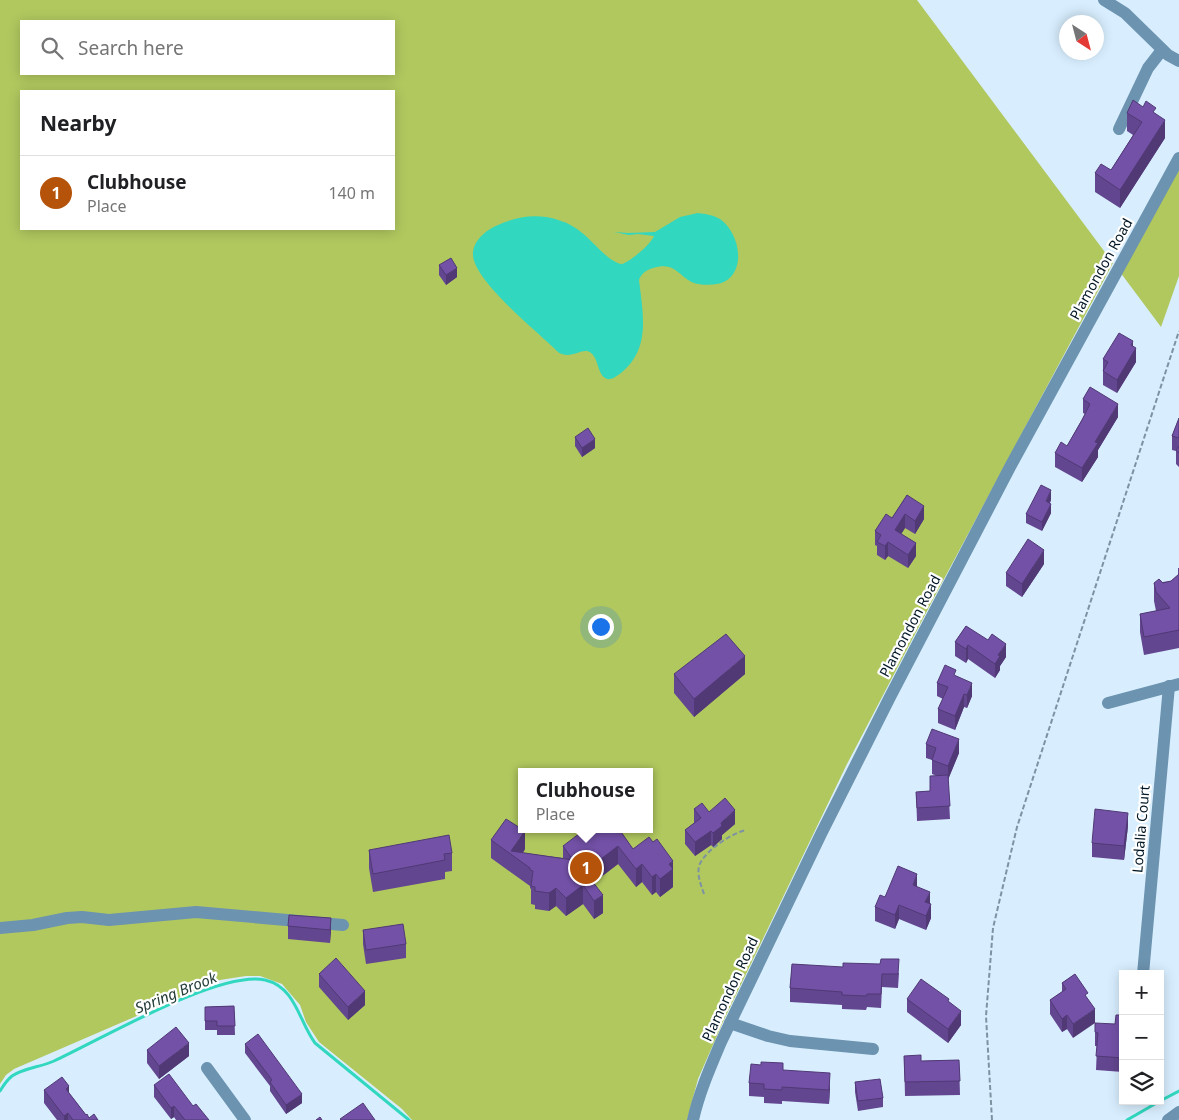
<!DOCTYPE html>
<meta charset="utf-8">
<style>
:root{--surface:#fff;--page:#f6f6f6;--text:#202124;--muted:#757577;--line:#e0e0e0;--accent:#b45309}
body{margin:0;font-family:"Noto Sans",sans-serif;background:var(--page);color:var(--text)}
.controls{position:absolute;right:15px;bottom:15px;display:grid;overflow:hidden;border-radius:0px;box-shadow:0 2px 12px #0003}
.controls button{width:45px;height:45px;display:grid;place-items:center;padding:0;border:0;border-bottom:1px solid var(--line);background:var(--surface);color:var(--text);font:25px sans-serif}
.compass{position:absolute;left:1059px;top:15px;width:45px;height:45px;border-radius:50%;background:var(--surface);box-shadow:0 2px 12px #0003;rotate:144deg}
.you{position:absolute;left:600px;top:626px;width:18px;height:18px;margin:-12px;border:4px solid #fff;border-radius:50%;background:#1a73e8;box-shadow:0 0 0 8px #1a73e833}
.badge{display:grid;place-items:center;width:32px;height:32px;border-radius:50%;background:var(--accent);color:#fff;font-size:16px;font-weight:700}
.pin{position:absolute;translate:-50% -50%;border:2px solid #fff;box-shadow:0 1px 5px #0006}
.popup{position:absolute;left:518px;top:768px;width:135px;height:65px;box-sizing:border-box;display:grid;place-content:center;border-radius:0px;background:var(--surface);filter:drop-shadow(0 1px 4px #0005);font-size:16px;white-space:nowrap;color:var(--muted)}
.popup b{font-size:19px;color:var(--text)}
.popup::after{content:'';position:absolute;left:50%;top:100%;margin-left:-10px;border:10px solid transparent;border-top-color:var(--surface)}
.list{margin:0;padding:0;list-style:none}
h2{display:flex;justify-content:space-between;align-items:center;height:65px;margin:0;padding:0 20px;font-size:21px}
h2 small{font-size:16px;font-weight:400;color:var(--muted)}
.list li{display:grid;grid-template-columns:32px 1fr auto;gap:15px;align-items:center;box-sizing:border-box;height:75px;padding:0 20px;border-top:1px solid var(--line)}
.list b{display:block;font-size:19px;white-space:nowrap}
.list p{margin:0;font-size:16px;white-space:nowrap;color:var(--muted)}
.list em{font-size:16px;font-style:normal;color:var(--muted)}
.icon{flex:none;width:28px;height:28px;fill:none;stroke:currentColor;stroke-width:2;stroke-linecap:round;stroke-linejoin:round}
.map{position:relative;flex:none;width:1179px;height:1120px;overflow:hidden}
.search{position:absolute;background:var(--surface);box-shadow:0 2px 12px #0003;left:20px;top:20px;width:375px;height:55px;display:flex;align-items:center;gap:12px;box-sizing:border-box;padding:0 18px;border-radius:0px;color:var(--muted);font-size:19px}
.panel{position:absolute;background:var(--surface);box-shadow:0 2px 12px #0003;left:20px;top:90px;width:375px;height:140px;border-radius:0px}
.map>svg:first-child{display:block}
</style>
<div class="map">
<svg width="1179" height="1120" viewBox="0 0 1179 1120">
<rect width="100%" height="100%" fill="#d8eefe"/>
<g fill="#b1c85f" fill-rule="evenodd">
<path d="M 0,0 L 917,0 L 1113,263 L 937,592 L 846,766 L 723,1022 L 698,1079 L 687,1120 L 412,1120 L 402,1109 L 319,1042 L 306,1022 L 300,1005 L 282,984 L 260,976 L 246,976 L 220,980 L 14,1069 L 6,1075 L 0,1084 ZM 21,21 L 394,21 L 394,74 L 21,74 ZM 21,91 L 394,91 L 394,229 L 21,229 ZM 522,772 L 650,772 L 650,829 L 522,829 Z"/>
<path d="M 1179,165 L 1179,276 L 1161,327 L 1120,272 Z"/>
</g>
<path fill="#31d7bf" d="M 698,213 C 706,214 713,215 720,219 C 738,231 748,269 724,282 C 717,285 702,286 694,283 C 678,276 675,261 653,268 C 646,270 641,274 639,280 C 643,314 651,349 621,373 C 617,376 612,380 607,379 C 597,375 599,359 591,353 C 583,346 571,361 558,352 C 538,332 476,283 473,256 C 472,241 486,230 498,225 C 518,216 539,213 561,221 C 568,223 575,227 581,232 C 592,240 609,263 622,264 C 631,261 650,245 654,236 L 638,234 L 629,235 L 614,232 L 628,233 L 655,232 L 680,217 Z"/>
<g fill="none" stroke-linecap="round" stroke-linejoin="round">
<g stroke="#31d7bf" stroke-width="3">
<path d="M 0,1091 C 3,1086 7,1080 12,1076 C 24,1068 41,1067 54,1061 C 100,1040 219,970 265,980 C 296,987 299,1022 315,1043 L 409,1120"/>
<path d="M 1160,1101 L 1179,1091"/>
<path d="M 1127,1120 L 1160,1101"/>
</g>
<g stroke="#7d93a2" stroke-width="2" stroke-dasharray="5 2.5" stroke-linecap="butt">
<path d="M 704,894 C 701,885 697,876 699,866 C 704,851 732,833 746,830"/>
<path d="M 992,1120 L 986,1016 L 993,928 L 1017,827 L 1179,331"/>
</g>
<g stroke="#6c93af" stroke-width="12">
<path d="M 1104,0 L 1125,13 L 1168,55 L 1179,61"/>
<path d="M 1119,129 L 1148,68 L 1162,50"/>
<path d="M 1108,703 L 1179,684"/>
<path d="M 0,928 L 33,925 L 67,918 L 82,917 L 109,920 L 196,912 L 343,925"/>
<path d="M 1143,974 L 1169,686"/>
<path d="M 730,1023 L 768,1036 L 790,1041 L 873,1049"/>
<path d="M 207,1068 L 245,1120"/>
<path d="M 693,1120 C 699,1093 710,1068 721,1042 L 821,834 L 890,697 L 1010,467 L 1179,158"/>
<path d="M 1168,1120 L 1179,1112"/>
</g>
</g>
<g fill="#634690">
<path d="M 1143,107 L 1156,114 L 1165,138 L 1120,208 L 1095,192 L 1095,173 L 1111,170 L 1133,135 L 1127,131 L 1127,113 Z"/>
<path d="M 439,265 L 457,277 L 446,285 L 439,275 Z"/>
<path d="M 1133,346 L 1136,362 L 1117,393 L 1103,385 L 1103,359 Z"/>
<path d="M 1083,399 L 1118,417 L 1098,450 L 1098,457 L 1082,482 L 1055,467 L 1055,453 L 1067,446 L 1085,414 L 1083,413 Z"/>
<path d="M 1179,418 L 1179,467 L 1176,464 L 1176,451 L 1172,450 L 1172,436 Z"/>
<path d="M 575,437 L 595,448 L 582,457 L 575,446 Z"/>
<path d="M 907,495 L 924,519 L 915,534 L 905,528 L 901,534 L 916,556 L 908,568 L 888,556 L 885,560 L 877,555 L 877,546 L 875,545 L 875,531 L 892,518 Z"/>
<path d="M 1051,500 L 1050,503 L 1051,513 L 1042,531 L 1026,523 L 1026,514 Z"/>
<path d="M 1044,564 L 1022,597 L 1006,586 L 1006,573 Z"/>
<path d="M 1178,568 L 1179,568 L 1179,648 L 1144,655 L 1140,632 L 1140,614 L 1156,611 L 1154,601 L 1154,583 L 1171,581 L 1178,575 Z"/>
<path d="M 966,626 L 1006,657 L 1000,666 L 1000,670 L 995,678 L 968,659 L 966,663 L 955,656 L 955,642 Z"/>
<path d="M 674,674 L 745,674 L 694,717 L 674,693 Z"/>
<path d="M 956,676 L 972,696 L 967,708 L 964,707 L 955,730 L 938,723 L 938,709 L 943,699 L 937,696 L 937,683 Z"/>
<path d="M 926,744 L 959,753 L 948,779 L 950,819 L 917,821 L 916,792 L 930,791 L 930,776 L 937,776 L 932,774 L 932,760 L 926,758 Z"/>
<path d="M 694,809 L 709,812 L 735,824 L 722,835 L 722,839 L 713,847 L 711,845 L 695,856 L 685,844 L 685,830 L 694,823 Z"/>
<path d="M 1128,826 L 1124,860 L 1092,857 L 1092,843 Z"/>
<path d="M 591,829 L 619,829 L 633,849 L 673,879 L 673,887 L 660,897 L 656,892 L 652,895 L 642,882 L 636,887 L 618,864 L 601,877 L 599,874 L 591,879 L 603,913 L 594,919 L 583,904 L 566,916 L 556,906 L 549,911 L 535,909 L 535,905 L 531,904 L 531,889 L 530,888 L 530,886 L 491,858 L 491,840 L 525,849 L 523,853 L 563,858 L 563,846 L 588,834 L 592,831 Z"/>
<path d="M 369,850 L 452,853 L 452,871 L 445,872 L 445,879 L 373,892 L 369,868 Z"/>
<path d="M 917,887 L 930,904 L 931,918 L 926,930 L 899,919 L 895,929 L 875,921 L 875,907 L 885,897 Z"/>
<path d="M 331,918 L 330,943 L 288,939 L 288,926 Z"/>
<path d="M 363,930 L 406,944 L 406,958 L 366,964 L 363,944 Z"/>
<path d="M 792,964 L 899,973 L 898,988 L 882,987 L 881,1008 L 867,1007 L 866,1010 L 842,1009 L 842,1005 L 790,1002 L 790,988 Z"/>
<path d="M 319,974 L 365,1005 L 348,1020 L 319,987 Z"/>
<path d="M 1075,974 L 1073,1038 L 1067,1029 L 1062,1032 L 1050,1014 L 1050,1000 L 1062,992 L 1062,983 Z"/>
<path d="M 907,999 L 949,1002 L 961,1025 L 948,1043 L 907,1012 Z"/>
<path d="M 234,1006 L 235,1035 L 217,1035 L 217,1030 L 205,1030 L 205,1007 Z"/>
<path d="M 1123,1015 L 1123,1072 L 1096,1070 L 1097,1046 L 1095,1046 L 1095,1032 L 1115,1024 Z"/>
<path d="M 245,1044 L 302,1103 L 286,1114 L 270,1091 L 270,1086 L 245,1053 Z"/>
<path d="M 147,1050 L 189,1056 L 159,1079 L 147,1063 Z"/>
<path d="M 904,1056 L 921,1061 L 959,1060 L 960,1095 L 905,1096 Z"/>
<path d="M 783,1070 L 830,1087 L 829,1104 L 782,1101 L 782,1104 L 764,1103 L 764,1097 L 749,1096 L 749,1083 Z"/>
<path d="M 855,1082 L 883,1098 L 883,1107 L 858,1111 L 855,1092 Z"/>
<path d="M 154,1085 L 193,1106 L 209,1120 L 176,1120 L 174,1117 L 171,1119 L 154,1097 Z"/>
<path d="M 44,1090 L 69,1093 L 86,1115 L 89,1118 L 98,1120 L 57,1120 L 44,1103 Z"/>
</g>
<g fill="#503975">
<path d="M 1165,120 L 1165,138 L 1120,208 L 1120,190 Z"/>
<path d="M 457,268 L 457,277 L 446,285 L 446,275 Z"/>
<path d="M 1133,341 L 1133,352 L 1136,348 L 1136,362 L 1117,393 L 1117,380 L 1131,345 Z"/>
<path d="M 1118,404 L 1118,417 L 1098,450 L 1098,457 L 1082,482 L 1082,468 L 1095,442 Z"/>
<path d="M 595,439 L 595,448 L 582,457 L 582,448 Z"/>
<path d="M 1051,490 L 1051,500 L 1046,510 L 1046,501 Z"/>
<path d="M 1051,504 L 1051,513 L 1042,531 L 1042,522 Z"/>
<path d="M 924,506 L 924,519 L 915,534 L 915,521 Z"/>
<path d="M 905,514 L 905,528 L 895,544 L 895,530 Z"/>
<path d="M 888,542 L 888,556 L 885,560 L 885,546 Z"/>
<path d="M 916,543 L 916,556 L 908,568 L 908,555 Z"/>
<path d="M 1044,550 L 1044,564 L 1022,597 L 1022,584 Z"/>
<path d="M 1006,644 L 1006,657 L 1000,666 L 1000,670 L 995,678 L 995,664 L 998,655 Z"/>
<path d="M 968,645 L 968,659 L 966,663 L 966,649 Z"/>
<path d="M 745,656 L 745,674 L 694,717 L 694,699 Z"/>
<path d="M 972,683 L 972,696 L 967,708 L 967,695 Z"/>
<path d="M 964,694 L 964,707 L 955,730 L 955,716 Z"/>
<path d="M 959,739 L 959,753 L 948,780 L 948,766 Z"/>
<path d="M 735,810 L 735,824 L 722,835 L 722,839 L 713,847 L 713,833 L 721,823 Z"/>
<path d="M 1128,813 L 1128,826 L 1124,860 L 1124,846 Z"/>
<path d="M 525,831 L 525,849 L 518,859 L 511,851 Z"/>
<path d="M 711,831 L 711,845 L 695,856 L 695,842 Z"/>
<path d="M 618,846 L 618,864 L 601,877 L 601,859 Z"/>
<path d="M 599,855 L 599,874 L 583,886 L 583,904 L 566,916 L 566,898 L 582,868 Z"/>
<path d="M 673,861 L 673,887 L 660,897 L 660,879 L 669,864 Z"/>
<path d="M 642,864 L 642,882 L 636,887 L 636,869 Z"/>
<path d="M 656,874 L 656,892 L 652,895 L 652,877 Z"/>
<path d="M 917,874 L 917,888 L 913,885 Z"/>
<path d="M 556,888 L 556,906 L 549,911 L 549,893 Z"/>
<path d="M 930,892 L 930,906 L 925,902 Z"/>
<path d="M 603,895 L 603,913 L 594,919 L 594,901 Z"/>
<path d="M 931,904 L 931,918 L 926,930 L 926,916 Z"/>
<path d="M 899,905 L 899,919 L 895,929 L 895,915 Z"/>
<path d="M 331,918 L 331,932 L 330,943 L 330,930 Z"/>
<path d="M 365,991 L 365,1005 L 348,1020 L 348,1007 Z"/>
<path d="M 1095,1009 L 1095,1023 L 1073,1038 L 1073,1024 Z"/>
<path d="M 961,1011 L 961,1025 L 948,1043 L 948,1029 Z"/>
<path d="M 1067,1015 L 1067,1029 L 1062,1032 L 1062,1019 Z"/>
<path d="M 189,1043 L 189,1056 L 159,1079 L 159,1066 Z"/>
<path d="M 830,1073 L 830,1087 L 829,1104 L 829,1090 Z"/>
<path d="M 69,1086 L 69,1099 L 66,1089 Z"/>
<path d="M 302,1094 L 302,1103 L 286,1114 L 286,1105 Z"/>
<path d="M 174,1106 L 174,1117 L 171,1119 L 171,1108 Z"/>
<path d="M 68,1113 L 68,1120 L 64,1120 L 64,1116 Z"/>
</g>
<g fill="#7351a7" stroke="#503975">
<path d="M 1133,100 L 1143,107 L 1146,101 L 1156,108 L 1153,112 L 1165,120 L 1120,190 L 1095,173 L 1101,164 L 1111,170 L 1142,122 L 1127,113 Z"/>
<path d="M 451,258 L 457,268 L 446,275 L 439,265 Z"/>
<path d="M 1119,333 L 1133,341 L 1131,345 L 1136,348 L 1117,380 L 1103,371 L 1108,362 L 1103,359 Z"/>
<path d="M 1090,387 L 1118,404 L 1095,442 L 1098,443 L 1082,468 L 1055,453 L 1061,442 L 1067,446 L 1082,420 L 1090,404 L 1083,399 Z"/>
<path d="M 1179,418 L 1179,438 L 1172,436 Z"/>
<path d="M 588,428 L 595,439 L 582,448 L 575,437 Z"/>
<path d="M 1179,446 L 1179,453 L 1176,450 Z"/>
<path d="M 1041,485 L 1051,490 L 1046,501 L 1051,504 L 1042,522 L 1026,514 Z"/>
<path d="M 907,495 L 924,506 L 915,521 L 905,514 L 895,530 L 916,543 L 908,555 L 888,542 L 885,546 L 877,542 L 881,535 L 875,531 L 886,514 L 892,518 Z"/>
<path d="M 1028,539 L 1044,550 L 1022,584 L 1006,573 Z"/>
<path d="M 1179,574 L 1179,630 L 1144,637 L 1140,614 L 1170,608 L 1156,592 L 1154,583 L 1159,579 L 1163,583 L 1171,581 Z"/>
<path d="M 966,626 L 988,640 L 992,634 L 1006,644 L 998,655 L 1000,656 L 995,664 L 968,645 L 966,649 L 955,642 Z"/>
<path d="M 726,634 L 745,656 L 694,699 L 674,674 Z"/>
<path d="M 945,665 L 956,670 L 954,675 L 972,683 L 967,695 L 964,694 L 955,716 L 938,709 L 948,687 L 937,683 Z"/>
<path d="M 932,729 L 959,739 L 948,766 L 932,760 L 936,748 L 926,744 Z"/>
<path d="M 948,775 L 950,806 L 917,808 L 916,792 L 930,791 L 930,776 Z"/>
<path d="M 725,798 L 735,810 L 721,823 L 722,826 L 713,833 L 711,831 L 695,842 L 685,830 L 701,818 L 694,809 L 702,803 L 709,812 Z"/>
<path d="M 1095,809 L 1128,813 L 1124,846 L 1092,843 Z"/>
<path d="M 506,819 L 525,831 L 511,851 L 573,860 L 563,846 L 584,830 L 588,834 L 594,829 L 619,829 L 633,849 L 649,837 L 653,842 L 657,839 L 673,861 L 669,864 L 673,869 L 660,879 L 656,874 L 652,877 L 642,864 L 636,869 L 618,846 L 601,859 L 599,855 L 582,868 L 603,895 L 594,901 L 583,885 L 566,898 L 556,888 L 549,893 L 535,891 L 535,887 L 531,886 L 533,871 L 530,870 L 530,868 L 491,840 Z"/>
<path d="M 449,835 L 452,853 L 444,854 L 445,860 L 373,874 L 369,850 Z"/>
<path d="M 898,866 L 917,874 L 913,885 L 930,892 L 925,902 L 931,904 L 926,916 L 899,905 L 895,915 L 875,907 L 880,895 L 885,897 Z"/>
<path d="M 289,915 L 331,918 L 330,930 L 288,926 Z"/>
<path d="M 403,924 L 406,944 L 366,950 L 363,930 Z"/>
<path d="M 336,958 L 365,991 L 348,1007 L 319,974 Z"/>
<path d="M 881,959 L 899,959 L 898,974 L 882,974 L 881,994 L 867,994 L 866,996 L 842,995 L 842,992 L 790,988 L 792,964 L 843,967 L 843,963 L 880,964 Z"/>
<path d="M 1075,974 L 1088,993 L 1085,995 L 1095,1009 L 1073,1024 L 1067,1015 L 1062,1019 L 1050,1000 L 1066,989 L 1062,983 Z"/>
<path d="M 921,979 L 949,999 L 948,1001 L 961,1011 L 948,1029 L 907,999 Z"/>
<path d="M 234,1006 L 235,1026 L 217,1026 L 217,1021 L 205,1021 L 205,1007 Z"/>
<path d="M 1116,1015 L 1123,1015 L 1123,1058 L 1096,1056 L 1098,1033 L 1095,1032 L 1095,1023 L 1115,1024 Z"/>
<path d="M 176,1027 L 189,1043 L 159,1066 L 147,1050 Z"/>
<path d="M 258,1034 L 302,1094 L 286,1105 L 270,1082 L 272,1080 L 245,1044 Z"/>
<path d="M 921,1055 L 921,1061 L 959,1060 L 960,1081 L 905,1082 L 904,1056 Z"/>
<path d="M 761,1062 L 783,1063 L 783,1070 L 830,1073 L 829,1090 L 782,1087 L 782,1090 L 764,1089 L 764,1084 L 749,1083 L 751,1064 L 761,1065 Z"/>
<path d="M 169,1074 L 193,1106 L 196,1104 L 209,1120 L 185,1120 L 174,1106 L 171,1108 L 154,1085 Z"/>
<path d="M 62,1077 L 69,1086 L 66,1089 L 86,1115 L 87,1114 L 89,1118 L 94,1114 L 98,1120 L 73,1120 L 68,1113 L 64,1116 L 44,1090 Z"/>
<path d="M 880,1079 L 883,1098 L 858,1101 L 855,1082 Z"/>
<path d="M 363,1103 L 375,1120 L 341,1120 L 340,1119 Z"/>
<path d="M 320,1117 L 322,1120 L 316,1120 Z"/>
</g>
<g text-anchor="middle" stroke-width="4.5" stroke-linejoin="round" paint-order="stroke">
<g font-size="14" fill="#011624" stroke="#fff">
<text transform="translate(1101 269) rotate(-61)" y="5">Plamondon Road</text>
<text transform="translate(910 626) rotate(-62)" y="5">Plamondon Road</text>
<text transform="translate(1141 829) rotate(-85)" y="5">Lodalia Court</text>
<text transform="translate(730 989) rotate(-65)" y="5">Plamondon Road</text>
</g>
<g font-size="15" font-style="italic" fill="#243d38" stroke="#fff">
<text transform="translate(176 993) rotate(-22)" y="5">Spring Brook</text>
</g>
</g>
</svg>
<div class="controls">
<button>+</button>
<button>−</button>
<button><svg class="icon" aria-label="layers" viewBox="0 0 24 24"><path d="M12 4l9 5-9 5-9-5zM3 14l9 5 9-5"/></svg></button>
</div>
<svg class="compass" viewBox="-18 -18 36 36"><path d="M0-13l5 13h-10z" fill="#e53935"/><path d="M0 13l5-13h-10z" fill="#757577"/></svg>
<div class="you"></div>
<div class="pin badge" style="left:586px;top:868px">1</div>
<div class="popup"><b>Clubhouse</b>Place</div>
<div class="search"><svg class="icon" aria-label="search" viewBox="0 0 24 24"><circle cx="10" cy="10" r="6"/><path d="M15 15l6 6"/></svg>Search here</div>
<section class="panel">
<h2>Nearby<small></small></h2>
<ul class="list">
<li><span class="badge">1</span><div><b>Clubhouse</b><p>Place</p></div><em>140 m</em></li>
</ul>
</section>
</div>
